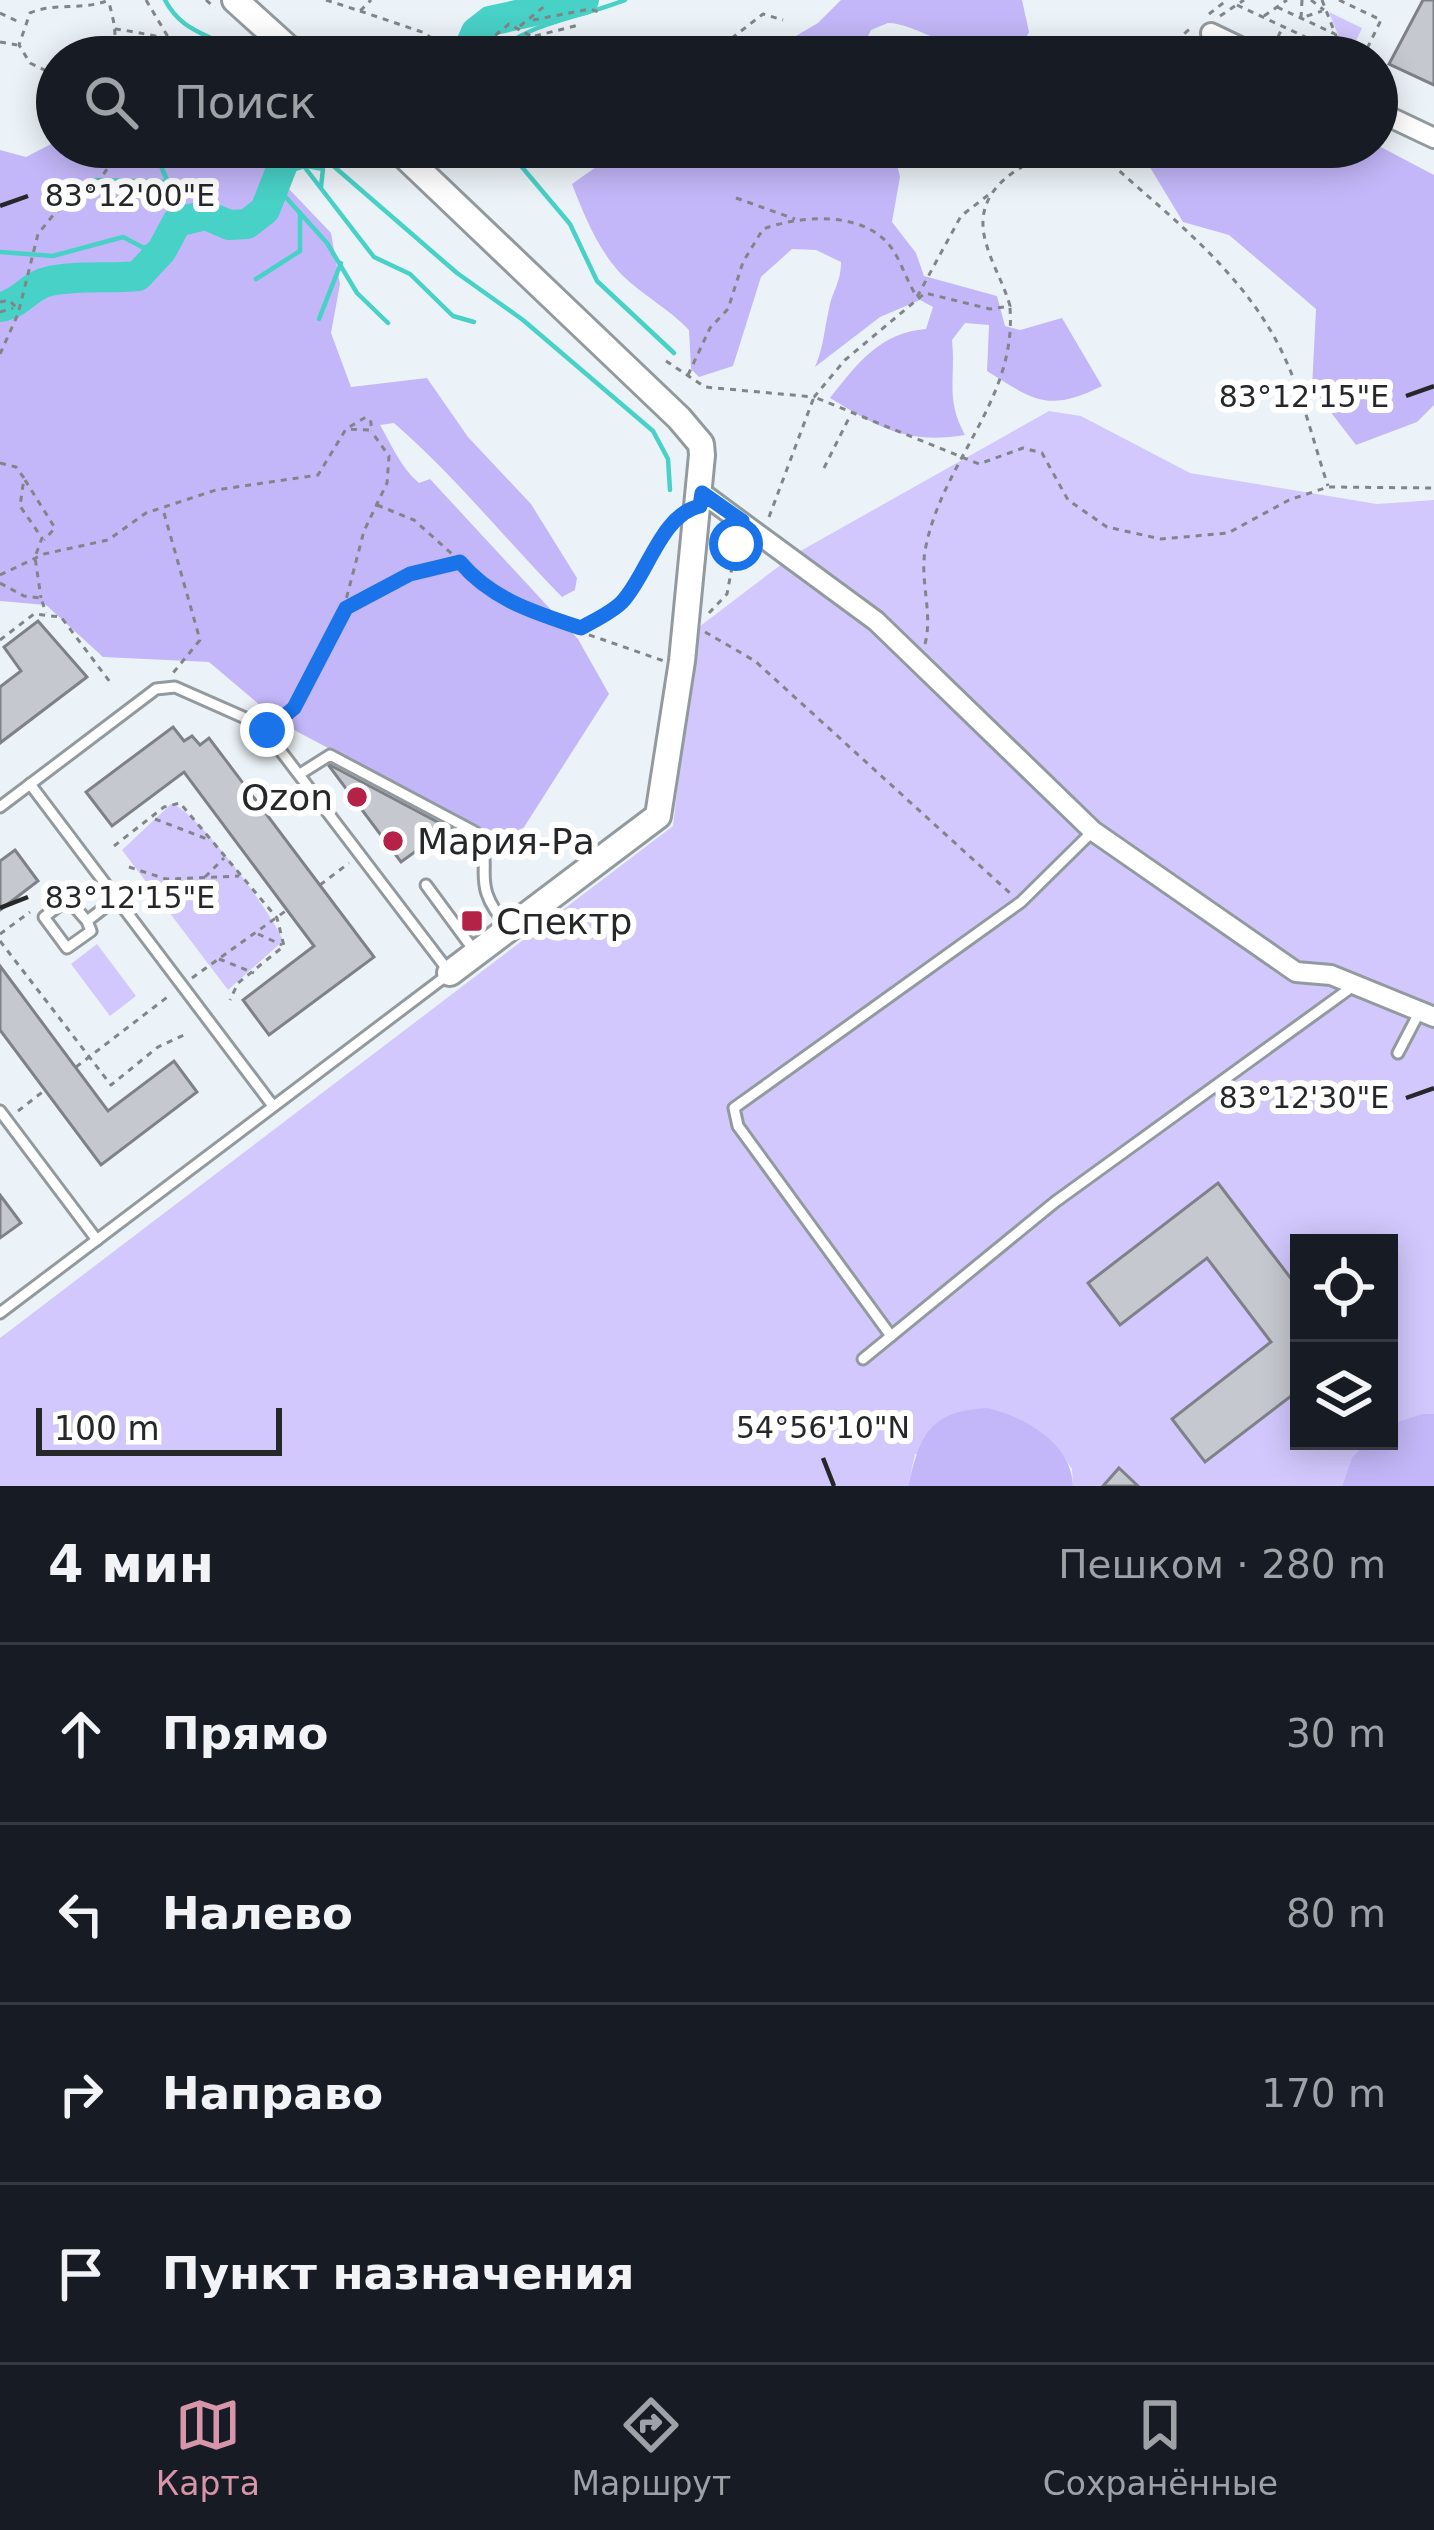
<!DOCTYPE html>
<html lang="ru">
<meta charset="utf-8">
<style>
:root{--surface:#171b24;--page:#242831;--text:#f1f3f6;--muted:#9ea1a6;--line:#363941;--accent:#d695a8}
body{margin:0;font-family:"DejaVu Sans",sans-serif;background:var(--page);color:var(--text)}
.controls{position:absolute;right:36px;bottom:36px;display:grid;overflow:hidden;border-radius:0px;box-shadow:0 6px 30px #0003}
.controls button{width:108px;height:108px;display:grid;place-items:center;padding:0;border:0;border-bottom:3px solid var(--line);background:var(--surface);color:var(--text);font:60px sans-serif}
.scale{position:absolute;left:36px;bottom:30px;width:246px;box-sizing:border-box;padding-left:12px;border:6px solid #252729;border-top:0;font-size:33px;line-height:42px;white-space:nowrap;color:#252729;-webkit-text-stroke:9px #fff;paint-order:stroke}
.stop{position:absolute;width:36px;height:36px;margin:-27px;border:9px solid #1a73e8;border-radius:50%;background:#fff}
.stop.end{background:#1a73e8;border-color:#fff;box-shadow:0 3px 12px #0008}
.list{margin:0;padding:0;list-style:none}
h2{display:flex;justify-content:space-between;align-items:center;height:156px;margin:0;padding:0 48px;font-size:51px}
h2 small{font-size:39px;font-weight:400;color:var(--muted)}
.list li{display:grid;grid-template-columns:78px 1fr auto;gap:36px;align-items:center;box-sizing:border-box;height:180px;padding:0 48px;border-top:3px solid var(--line)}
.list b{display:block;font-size:45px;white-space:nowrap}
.list em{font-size:39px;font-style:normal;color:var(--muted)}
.icon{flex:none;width:66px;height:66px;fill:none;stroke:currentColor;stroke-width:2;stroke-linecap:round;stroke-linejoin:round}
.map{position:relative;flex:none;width:1434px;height:1486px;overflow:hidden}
.search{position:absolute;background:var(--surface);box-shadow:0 6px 30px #0003;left:36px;right:36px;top:36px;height:132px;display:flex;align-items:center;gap:30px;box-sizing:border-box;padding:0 42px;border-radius:66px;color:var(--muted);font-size:45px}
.sheet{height:876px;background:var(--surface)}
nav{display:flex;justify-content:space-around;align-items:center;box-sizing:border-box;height:168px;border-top:3px solid var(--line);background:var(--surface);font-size:33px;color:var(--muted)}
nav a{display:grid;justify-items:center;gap:6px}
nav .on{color:var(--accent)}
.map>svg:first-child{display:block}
</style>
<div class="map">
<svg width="1434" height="1486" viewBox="0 0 1434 1486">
<rect width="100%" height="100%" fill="#ecf3f8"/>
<g fill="#d2c8fd">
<path d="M 1329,12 L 1362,28 L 1349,56 L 1346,55 Z"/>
<path d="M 1049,411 L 1081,416 L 1190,473 L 1377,504 L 1434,500 L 1434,1414 L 1389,1425 L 1389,1243 L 1299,1243 L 1299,1441 L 1369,1441 L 1352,1457 L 1342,1486 L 1073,1486 L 1072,1469 L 1058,1449 L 915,1454 L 908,1486 L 0,1486 L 0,1338 L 673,826 L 695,630 L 795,554 Z"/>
<path d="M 171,804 C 193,806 274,915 283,941 L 228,990 L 122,850 Z"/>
<path d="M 97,944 L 136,996 L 110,1016 L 71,964 Z"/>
</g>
<g fill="#c4b7f9">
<path d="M 841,0 L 1022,0 L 1029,32 C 1002,91 927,23 888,23 L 871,30 L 858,57 L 760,57 L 818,23 Z"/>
<path d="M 57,141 L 57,147 L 197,147 L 214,152 L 249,147 L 331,233 L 340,284 L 331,333 L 351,387 L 427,378 L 468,437 L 531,504 L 577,578 L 575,590 L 562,597 C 505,539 456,477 394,423 L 380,425 C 391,444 401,468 419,483 L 430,479 L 578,639 L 609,694 L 512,846 L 281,723 L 209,662 L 103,657 L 46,605 L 0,601 L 0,150 L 26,157 Z"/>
<path d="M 1377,145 L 1434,175 L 1434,405 L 1417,422 L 1356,445 L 1312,388 L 1316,309 L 1229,235 L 1183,222 L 1139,149 Z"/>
<path d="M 624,147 L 893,147 L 900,177 L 892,222 L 916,253 L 924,276 L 997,296 L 1005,326 L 1020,330 L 1062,318 L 1102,386 C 1048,413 1033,400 987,371 L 989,325 L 965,323 L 952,340 C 956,379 945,399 965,435 C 907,445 878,427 830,398 C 856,365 880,332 926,329 L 933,307 L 920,300 L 880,317 L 815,367 C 824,346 824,330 829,309 C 832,291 841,283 841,262 L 816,250 L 792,249 L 761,277 L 733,366 L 699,377 L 691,369 L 689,330 C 669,309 644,296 623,276 C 599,252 584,215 572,184 Z"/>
<path d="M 987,1408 C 1025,1417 1071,1442 1073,1486 L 908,1486 C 920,1434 930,1411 987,1408 Z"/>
<path d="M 1422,1414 L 1434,1414 L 1434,1486 L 1342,1486 L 1352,1457 L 1369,1441 L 1389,1441 L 1389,1425 Z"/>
</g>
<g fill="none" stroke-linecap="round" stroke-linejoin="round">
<g stroke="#48d1c7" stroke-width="4.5">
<path d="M 165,0 C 185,38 217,32 238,57"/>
<path d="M 214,54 L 215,57"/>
<path d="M 493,56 C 526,22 581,18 625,0"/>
<path d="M 258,147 L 277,162 L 285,159"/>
<path d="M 304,147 L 303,165 L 374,257 L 410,274 L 453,316 L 474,322"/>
<path d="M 505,147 L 570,224 L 597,281 L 674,353"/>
<path d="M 305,157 L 323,157 L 457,273 L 523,320 L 653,431 L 668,459 L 670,490"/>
<path d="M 119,160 L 156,155 L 167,180"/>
<path d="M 307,166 L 323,169 L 321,187"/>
<path d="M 95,180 L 169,182 L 191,218"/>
<path d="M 273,183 L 327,243 L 357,293 L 388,323"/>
<path d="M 0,252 L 53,256 L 123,237 L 144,248 L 171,234"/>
<path d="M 256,279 L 300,251 L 300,213"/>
<path d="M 0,309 L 2,307"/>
<path d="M 319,319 L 341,263"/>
</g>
<g stroke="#48d1c7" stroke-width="30">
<path d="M 465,57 L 476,32 L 490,21 L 584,0"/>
<path d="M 0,307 C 21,304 29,285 50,281 C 79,275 109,279 138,276 L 162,250 L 177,222 L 206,215 L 229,225 L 247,224 L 265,210 L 285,159 L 307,152"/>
</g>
</g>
<g fill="#c5c8cf" stroke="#7f8188" stroke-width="3">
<path d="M 1423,0 L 1434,0 L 1434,85 L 1389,64 Z"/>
<path d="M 38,621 L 87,677 L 0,743 L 0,687 L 21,671 L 4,647 Z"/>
<path d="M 173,727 L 184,741 L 192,736 L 200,745 L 209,738 L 374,957 L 269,1035 L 243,1000 L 314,946 L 287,910 L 184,772 L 112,826 L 86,792 Z"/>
<path d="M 329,766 L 330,765 L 462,835 L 443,850 L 434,838 L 401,862 Z"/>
<path d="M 15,850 L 38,881 L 0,910 L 0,861 Z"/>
<path d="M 0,966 L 108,1111 L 174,1061 L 197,1092 L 101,1165 L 0,1030 Z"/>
<path d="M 1218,1183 L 1299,1289 L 1299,1390 L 1205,1462 L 1172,1419 L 1271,1342 L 1207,1258 L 1120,1325 L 1088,1283 Z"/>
<path d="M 0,1195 L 21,1223 L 0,1238 Z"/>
<path d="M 1119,1468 L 1138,1486 L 1103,1486 Z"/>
</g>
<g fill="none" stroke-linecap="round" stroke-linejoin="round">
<defs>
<g id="lane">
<path d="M 300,774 L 330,755 L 475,832 C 498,869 465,879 509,928"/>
<path d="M 30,784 L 273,1106"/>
<path d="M 0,807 L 156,689 L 175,687 L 261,725 L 450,973 L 0,1313"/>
<path d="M 426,885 L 473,949"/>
<path d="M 87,921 L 68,899 L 44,917 L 67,948 L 91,931 L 87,921 L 117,898"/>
<path d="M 1398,1053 L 1420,1011"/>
<path d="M 0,1111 L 97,1240"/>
<path d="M 891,1336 L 738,1126 L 734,1108 L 1021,902 L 1093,831"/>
<path d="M 863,1359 L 1055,1202 L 1356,984"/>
</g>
<g id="street">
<path d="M 1211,33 L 1261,57"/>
<path d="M 1377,111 L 1434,138"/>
<path d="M 702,493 L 876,621 L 1093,831 L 1296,972 L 1331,975 L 1434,1017"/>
</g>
<g id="secondary">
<path d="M 235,0 L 298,57"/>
<path d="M 395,147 L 679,418 L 701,444 L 702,455 L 682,661 L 658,816 L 450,973"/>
</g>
</defs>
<use href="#lane" stroke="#939a9e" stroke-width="15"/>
<use href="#street" stroke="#939a9e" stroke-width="24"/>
<use href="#secondary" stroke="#939a9e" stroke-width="30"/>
<g stroke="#818588" stroke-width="3" stroke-dasharray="6 6" stroke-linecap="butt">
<path d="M 146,0 L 180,57"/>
<path d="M 206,0 L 215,8"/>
<path d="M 326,0 L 360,11 L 371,0"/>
<path d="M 1302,0 L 1301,18 L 1322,11"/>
<path d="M 1311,0 L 1324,10"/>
<path d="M 1322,0 L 1343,54"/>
<path d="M 1339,0 L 1381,20 L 1363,57"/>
<path d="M 1237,5 L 1348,57"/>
<path d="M 1277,7 L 1335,34"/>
<path d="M 360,11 L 425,33 L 454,56"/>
<path d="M 0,13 L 21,23"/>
<path d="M 1209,14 L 1227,0"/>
<path d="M 1220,16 L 1244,0"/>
<path d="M 1264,16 L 1287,0"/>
<path d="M 533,20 L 590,9 L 602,13"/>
<path d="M 520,26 L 546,5"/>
<path d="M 115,29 C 131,30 224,50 231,57"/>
<path d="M 535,36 L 579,25"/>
<path d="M 1278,37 L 1282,28"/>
<path d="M 0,42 L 17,45"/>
<path d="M 453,56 L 480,48 L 509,24 L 568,57"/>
<path d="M 1317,56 L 1321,46"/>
<path d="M 107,57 C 121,41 113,20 109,2"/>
<path d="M 638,57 L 700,39 L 732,38 L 763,14 L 783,20"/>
<path d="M 1157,57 L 1192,27"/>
<path d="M 57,76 L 30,63 L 19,45 L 30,13 C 56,2 83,11 109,0"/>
<path d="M 320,147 L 331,160"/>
<path d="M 1093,147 C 1159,209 1235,262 1278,344 C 1301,388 1312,438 1328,486"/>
<path d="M 736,198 L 795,219"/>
<path d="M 0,302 L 9,300 L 17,308"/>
<path d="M 0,312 L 13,308"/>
<path d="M 0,354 L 18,314 L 38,234 L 54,214 L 97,183 L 123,147"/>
<path d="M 666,361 L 705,387 L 814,397 L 845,360 L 925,293 L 990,309 L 1010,306 C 1004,284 992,265 986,243 C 969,186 1026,161 1069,147"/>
<path d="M 688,375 L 710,328 L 728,309 L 743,262 L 763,229 C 801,215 863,211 890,246 C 901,260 907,282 917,297 L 961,216 L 992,192"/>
<path d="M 0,463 L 16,467 L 24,478 L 20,506 L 42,538 L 35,557 L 41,598"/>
<path d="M 824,468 L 849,418"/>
<path d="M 25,480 L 55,528 L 44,540"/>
<path d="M 377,505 L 414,520 L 498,595 L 558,624 L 664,661"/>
<path d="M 164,513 L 200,640 L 173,673"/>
<path d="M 769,517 L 814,397 L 979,464 L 1023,448 L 1042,453 L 1068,500 L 1107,527 L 1161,539 L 1228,533 L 1289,500 L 1328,487 L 1434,488"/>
<path d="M 0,575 L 44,554 L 108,540 L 146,513 L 216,490 L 318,475 L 346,429 L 366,417 L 371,422 L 371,430 L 346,429"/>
<path d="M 0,583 L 24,596 L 41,598 L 46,613"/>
<path d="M 348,607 L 410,574 L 460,562"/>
<path d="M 709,613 L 727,594 L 737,540"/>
<path d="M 584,627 L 622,602 L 675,523"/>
<path d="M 705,632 L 755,661 L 1011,894"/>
<path d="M 0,640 L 34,614 L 61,617 L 110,682"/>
<path d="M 925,644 C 933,614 920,582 925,551 C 941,462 1017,401 1010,308"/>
<path d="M 280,724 L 337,634 L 364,531 L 387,483 L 389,456 L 371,431"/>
<path d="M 155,819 L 207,839"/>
<path d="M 114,846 L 164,807 L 180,803 L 277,918 L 284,946 L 238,983 L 230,1000"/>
<path d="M 129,867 L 166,879 L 239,876"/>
<path d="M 205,877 L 224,858"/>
<path d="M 320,885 L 349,863"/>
<path d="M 0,934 L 30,912"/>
<path d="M 258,934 L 282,945"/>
<path d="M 0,941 L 111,1085 L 158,1047 L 184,1035"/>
<path d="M 219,959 L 254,973"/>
<path d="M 192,978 L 287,910"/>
<path d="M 76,1067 L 170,995"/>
<path d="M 18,1111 L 45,1090"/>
</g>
<use href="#lane" stroke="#fff" stroke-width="9"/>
<use href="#street" stroke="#fff" stroke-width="18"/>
<use href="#secondary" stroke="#fff" stroke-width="24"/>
</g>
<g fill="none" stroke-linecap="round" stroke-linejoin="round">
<path stroke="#1a73e8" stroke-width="15" d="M 267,730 L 294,708 L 346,608 L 410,574 L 460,562 C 493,601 537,613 581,628 C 595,620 611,613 622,602 C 647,576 661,514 700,506 L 702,493 L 742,521 L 736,544"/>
</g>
<path fill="none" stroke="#252729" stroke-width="4.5" d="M 0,206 L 28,196M 1406,396 L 1434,386M 0,908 L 28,897M 1406,1098 L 1434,1088M 823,1458 L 834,1486"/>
<g fill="#b42248" stroke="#fff" stroke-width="4.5">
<circle cx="357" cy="797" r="12"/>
<circle cx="393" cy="841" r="12"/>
<rect x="460" y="909" width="24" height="24" rx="6"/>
</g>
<g text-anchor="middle" stroke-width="12" stroke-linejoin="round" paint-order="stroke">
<g font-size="36" fill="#252729" stroke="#fff" text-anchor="start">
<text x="333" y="810" text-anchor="end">Ozon</text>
<text x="417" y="854">Мария-Ра</text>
<text x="496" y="934">Спектр</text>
</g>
</g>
<g font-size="30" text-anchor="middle" fill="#252729" stroke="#fff" stroke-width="12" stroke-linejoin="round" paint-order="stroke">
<text x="130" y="206">83°12'00"E</text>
<text x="1304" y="407">83°12'15"E</text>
<text x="130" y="908">83°12'15"E</text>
<text x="1304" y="1108">83°12'30"E</text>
<text x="823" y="1438">54°56'10"N</text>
</g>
</svg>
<div class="controls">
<button><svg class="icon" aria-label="locate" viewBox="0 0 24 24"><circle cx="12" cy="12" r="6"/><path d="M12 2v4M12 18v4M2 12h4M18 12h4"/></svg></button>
<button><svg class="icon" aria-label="layers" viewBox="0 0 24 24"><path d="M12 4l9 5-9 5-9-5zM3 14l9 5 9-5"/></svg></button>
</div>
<div class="scale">100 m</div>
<div class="stop" style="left:736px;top:544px"></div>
<div class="stop end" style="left:267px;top:730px"></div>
<div class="search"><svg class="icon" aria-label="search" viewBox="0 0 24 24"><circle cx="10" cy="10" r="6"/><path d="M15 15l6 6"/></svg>Поиск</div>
</div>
<section class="sheet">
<h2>4 мин<small>Пешком · 280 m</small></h2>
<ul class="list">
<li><svg class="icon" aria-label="ahead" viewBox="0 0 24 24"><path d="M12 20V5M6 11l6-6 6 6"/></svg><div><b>Прямо</b></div><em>30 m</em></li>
<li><svg class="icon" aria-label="left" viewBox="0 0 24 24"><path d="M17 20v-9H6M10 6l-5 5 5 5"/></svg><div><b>Налево</b></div><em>80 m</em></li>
<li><svg class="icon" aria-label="right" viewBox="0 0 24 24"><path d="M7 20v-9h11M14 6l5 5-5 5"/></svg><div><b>Направо</b></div><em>170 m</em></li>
<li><svg class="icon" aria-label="arrive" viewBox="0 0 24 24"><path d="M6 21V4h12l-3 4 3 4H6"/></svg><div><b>Пункт назначения</b></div></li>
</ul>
</section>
<nav>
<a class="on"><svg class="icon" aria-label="map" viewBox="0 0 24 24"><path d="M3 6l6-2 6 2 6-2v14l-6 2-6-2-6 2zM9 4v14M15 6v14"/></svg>Карта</a>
<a><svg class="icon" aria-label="directions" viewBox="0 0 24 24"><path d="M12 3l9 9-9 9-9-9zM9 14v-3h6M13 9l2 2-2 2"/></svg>Маршрут</a>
<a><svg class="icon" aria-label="saved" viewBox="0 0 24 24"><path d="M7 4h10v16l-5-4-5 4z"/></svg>Сохранённые</a>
</nav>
